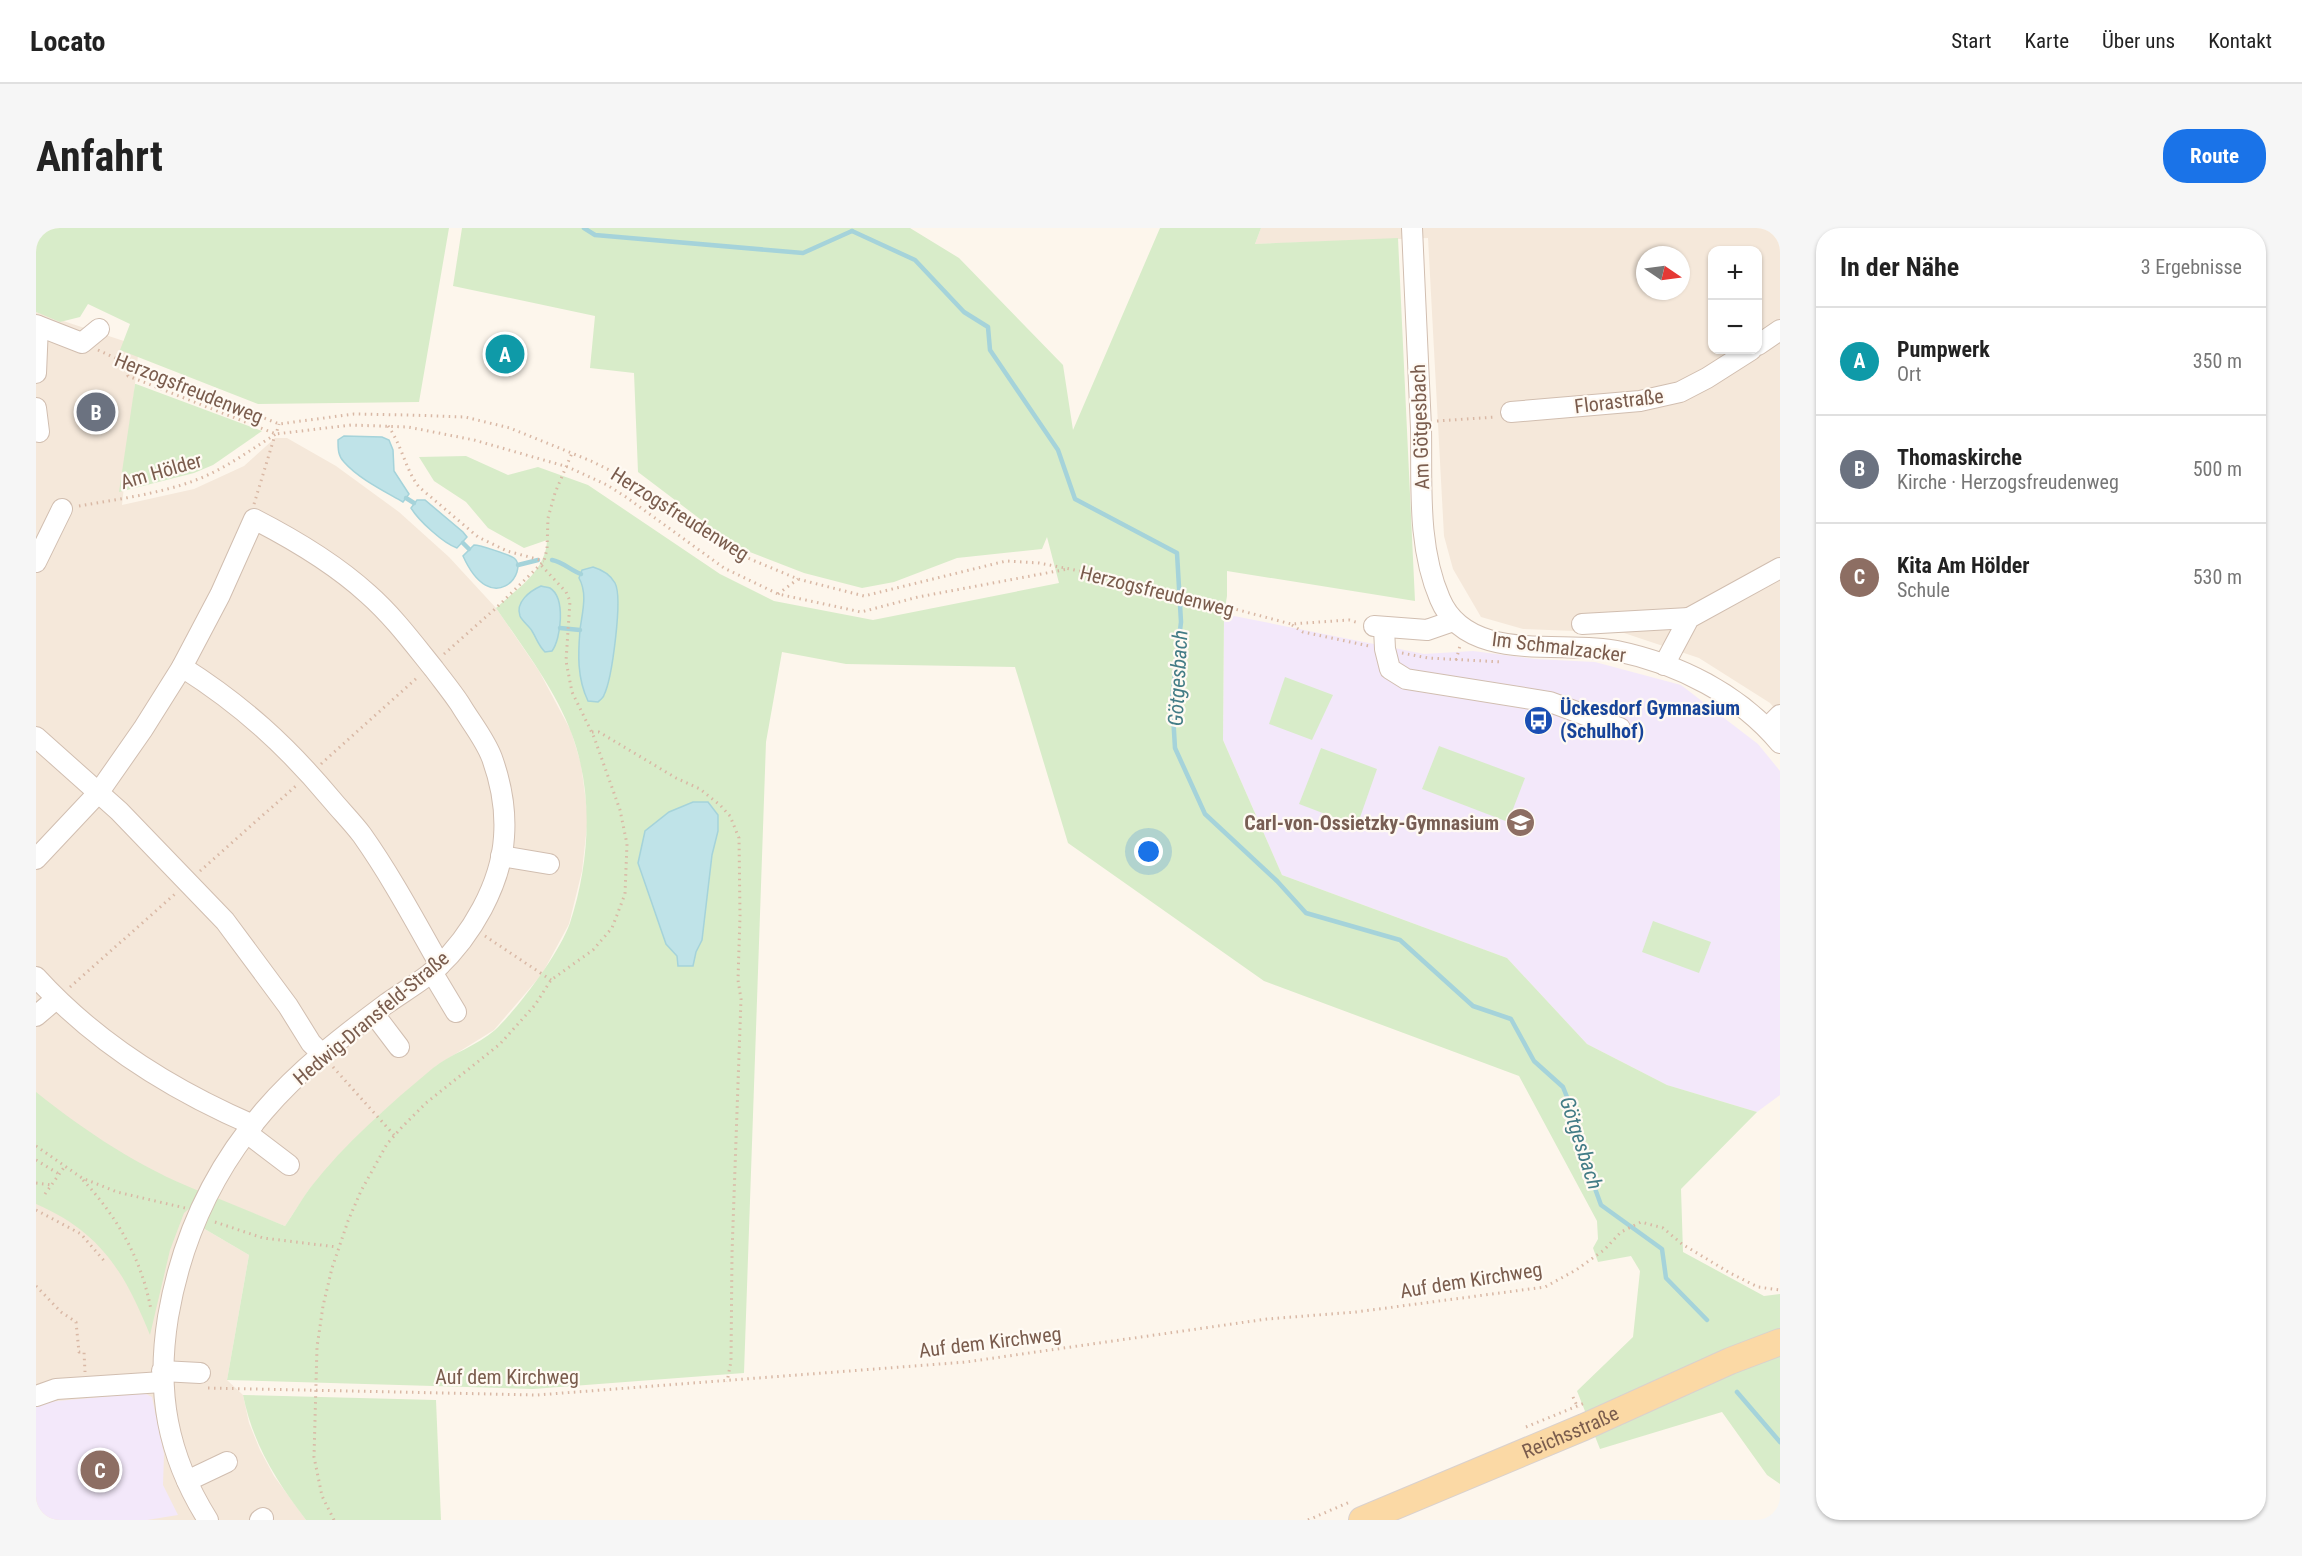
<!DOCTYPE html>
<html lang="de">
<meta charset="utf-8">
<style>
:root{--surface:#fff;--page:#f6f6f6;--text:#222;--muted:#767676;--line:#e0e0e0;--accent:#1a73e8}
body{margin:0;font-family:"Roboto Condensed",sans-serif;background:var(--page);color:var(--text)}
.controls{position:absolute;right:18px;top:18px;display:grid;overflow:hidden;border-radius:12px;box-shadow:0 2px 4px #0004}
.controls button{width:54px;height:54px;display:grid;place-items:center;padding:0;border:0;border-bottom:2px solid var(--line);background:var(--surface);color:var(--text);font:30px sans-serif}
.compass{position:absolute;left:1600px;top:18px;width:54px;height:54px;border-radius:50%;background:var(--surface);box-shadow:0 2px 4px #0004;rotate:103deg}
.you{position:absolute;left:1113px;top:624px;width:21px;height:21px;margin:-15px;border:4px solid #fff;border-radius:50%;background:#1a73e8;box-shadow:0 0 0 9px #1a73e833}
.badge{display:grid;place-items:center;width:39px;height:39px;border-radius:50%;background:var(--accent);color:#fff;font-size:20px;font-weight:700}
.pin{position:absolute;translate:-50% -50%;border:3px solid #fff;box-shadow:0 2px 6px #0006}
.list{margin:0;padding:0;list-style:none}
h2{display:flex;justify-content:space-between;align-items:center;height:78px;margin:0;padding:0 24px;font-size:26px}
h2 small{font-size:20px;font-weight:400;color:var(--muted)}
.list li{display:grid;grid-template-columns:39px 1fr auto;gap:18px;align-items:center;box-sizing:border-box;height:108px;padding:0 24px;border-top:2px solid var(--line)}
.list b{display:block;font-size:22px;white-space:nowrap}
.list p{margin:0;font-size:20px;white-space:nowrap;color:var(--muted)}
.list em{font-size:20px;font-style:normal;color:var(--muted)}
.map{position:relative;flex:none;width:1744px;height:1292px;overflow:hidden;border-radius:24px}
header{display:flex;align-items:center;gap:36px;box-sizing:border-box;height:84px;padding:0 30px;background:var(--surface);border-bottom:2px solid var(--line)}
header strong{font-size:28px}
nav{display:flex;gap:33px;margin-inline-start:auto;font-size:21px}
.intro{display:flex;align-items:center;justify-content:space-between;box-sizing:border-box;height:144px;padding:0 36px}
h1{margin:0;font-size:42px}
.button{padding:15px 27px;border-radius:24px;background:var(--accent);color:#fff;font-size:21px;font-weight:700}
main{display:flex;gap:36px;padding:0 36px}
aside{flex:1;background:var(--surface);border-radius:24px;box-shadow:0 2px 4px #0004}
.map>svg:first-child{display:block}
</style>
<header>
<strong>Locato</strong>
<nav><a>Start</a><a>Karte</a><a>Über uns</a><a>Kontakt</a></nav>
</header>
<div class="intro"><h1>Anfahrt</h1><a class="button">Route</a></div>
<main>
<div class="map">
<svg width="1744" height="1292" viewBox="0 0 1744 1292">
<rect width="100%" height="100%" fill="#fdf6ec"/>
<g fill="#f5e8da" fill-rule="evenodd">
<path d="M 1225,0 L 1744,0 L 1744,487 L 1734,475 L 1663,430 L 1588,405 L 1487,401 L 1445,389 L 1417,341 L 1408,308 L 1392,10 L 1219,16 ZM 1676,22 L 1722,22 L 1722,122 L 1676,122 ZM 1609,27 L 1645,27 L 1645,63 L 1609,63 Z"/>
<path d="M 0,84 L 103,118 L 86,277 L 158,261 L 208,238 L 239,210 L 251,210 L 300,238 L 363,284 L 413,329 L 460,380 L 503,443 L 535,503 L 545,536 L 552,589 L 546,643 L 533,696 L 506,746 L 458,802 L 400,838 L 342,888 L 274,960 L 249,998 L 181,971 L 167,1000 L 213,1027 L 191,1152 L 207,1167 L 213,1195 L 224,1222 L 238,1248 L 270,1292 L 0,1292 Z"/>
</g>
<g fill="#f3e8fa">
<path d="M 1188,386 L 1388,426 L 1437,423 L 1499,431 L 1559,434 L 1645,457 L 1722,516 L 1744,543 L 1744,867 L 1721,884 L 1631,857 L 1551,816 L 1471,730 L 1246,647 L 1187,512 Z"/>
<path d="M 108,1165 L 116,1169 L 128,1226 L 127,1257 L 142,1287 L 111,1292 L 0,1292 L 0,1175 Z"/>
</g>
<g fill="#d8ecc9">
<path d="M 0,0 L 413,0 L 383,174 L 222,176 L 84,122 L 94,96 L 52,76 L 44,89 L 24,94 L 0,84 Z"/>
<path d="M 426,0 L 874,0 L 923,30 L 1027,137 L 1037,202 L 1124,0 L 1225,0 L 1219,16 L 1362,10 L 1379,373 L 1191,343 L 1191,368 L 1188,386 L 1187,512 L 1246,647 L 1471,730 L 1551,816 L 1631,857 L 1721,884 L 1645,961 L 1647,1024 L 1728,1068 L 1744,1066 L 1744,1256 L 1731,1247 L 1686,1184 L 1564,1221 L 1541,1163 L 1597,1109 L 1604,1043 L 1595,1028 L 1562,1034 L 1557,1020 L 1562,1011 L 1561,993 L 1483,848 L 1228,753 L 1032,615 L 979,439 L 810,436 L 746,424 L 730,514 L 708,1145 L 497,1161 L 191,1152 L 213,1027 L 167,1000 L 181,970 L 249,998 C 258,985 265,972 274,960 C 309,915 354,876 397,840 C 416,825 441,818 459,802 C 483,779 523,726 534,695 C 554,634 558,564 535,504 C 519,461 486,418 460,380 C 482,360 510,343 511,312 L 488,320 L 452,300 L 430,274 L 398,253 L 383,229 L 430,228 L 472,247 L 502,239 L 552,257 L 684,346 L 738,373 L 837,392 L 1023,355 L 1011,309 L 1006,321 L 921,330 L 858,354 L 826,360 L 768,345 L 701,319 L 602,244 L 598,145 L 554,140 L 559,88 L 417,58 Z"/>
<path d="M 99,156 L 100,156 L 226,203 L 177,237 L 158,245 L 83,264 Z"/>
<path d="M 1249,449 L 1297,467 L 1276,512 L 1233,496 Z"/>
<path d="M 1403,518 L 1489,550 L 1472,594 L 1386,561 Z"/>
<path d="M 1285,520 L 1341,541 L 1321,598 L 1263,576 Z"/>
<path d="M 1617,693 L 1675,714 L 1663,745 L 1606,724 Z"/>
<path d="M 0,864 C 50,904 103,939 163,963 L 157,977 L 148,985 L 134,1022 L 114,1107 C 89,1045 65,1004 0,976 Z"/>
<path d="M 207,1167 L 400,1172 L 405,1292 L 270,1292 C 240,1253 217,1216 207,1167 Z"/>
</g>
<g fill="#bfe3e8" stroke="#a5d3da" stroke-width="1.5">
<path d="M 308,208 L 346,209 L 353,212 L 357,222 L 358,243 L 373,266 L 367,274 C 348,263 323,251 308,234 C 302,228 302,221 302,212 Z"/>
<path d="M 381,272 L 389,272 L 427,304 L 431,309 L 421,320 C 407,315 383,293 375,280 Z"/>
<path d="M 438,317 C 444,317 474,327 478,330 C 494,343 456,392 427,328 Z"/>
<path d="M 557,339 C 567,342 574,346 579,355 C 587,370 576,451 568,467 C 568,469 563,473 562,474 L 552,473 C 541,450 542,426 544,402 C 546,385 552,366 543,350 L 546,342 Z"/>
<path d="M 505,358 C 508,359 512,359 514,360 C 530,370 525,411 516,423 L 509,424 C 502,417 501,411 496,403 C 493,398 486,393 484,388 C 479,374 494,363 505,358 Z"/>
<path d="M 657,574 L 672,574 L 682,587 L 682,603 L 676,627 L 666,712 L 660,724 L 657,738 L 642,738 L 641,728 L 630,716 L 602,635 L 609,603 L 633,584 Z"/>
</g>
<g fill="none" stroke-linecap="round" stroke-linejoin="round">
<g stroke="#a5d3da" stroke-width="4.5">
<path d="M 548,0 L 559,7 L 767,25 L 816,3"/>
<path d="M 816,3 L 879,32 L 928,84 L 952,99 L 954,122 L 1022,222 L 1039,271 L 1141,325 L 1145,394 L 1136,470 L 1139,520 L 1169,586 L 1241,653 L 1270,685 L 1364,712 L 1437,778 L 1475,791 L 1498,833 L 1527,859 L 1539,889 L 1549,933 L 1565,977 L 1626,1021 L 1630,1050 L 1671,1092"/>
<path d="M 370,270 L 378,275"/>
<path d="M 427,315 L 433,321"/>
<path d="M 516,332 C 527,334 534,342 545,346"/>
<path d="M 482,337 L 502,332"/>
<path d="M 524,400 L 544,402"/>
<path d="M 1701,1164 L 1744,1214"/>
</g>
<defs>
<g id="minor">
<path d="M 1376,0 C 1379,67 1382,133 1385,200 C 1386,256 1381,318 1404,371 C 1431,436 1525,412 1581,423 C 1643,436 1703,466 1744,515"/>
<path d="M 0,97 L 46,115 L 63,101"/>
<path d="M 1722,117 L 1744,102"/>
<path d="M 0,145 L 2,98"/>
<path d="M 0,180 L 3,204"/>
<path d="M 1475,184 L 1604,173 L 1644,164 L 1671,150 L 1715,122"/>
<path d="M 0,334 L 26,281"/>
<path d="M 1546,396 L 1653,390"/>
<path d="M 1338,398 L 1391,402 L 1417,393"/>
<path d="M 1348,400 L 1349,421 L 1354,441 L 1370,451 L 1514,474 L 1584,500"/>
<path d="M 1628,437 L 1653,390 L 1744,340"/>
<path d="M 146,439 C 206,477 251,518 296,572 C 306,584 317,595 326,607 C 355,648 379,693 404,737"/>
<path d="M 1731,500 L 1744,487"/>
<path d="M 0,509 L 83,583 L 189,693 L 252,778 L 275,815 L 286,826"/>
<path d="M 465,628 L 513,636"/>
<path d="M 0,631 L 63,564 L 107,501 L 146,439 L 184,367 L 218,291 C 259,312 298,335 332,366 C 357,388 377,415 398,441 C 407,453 416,464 424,476 C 434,493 449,511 456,530 C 465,555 470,582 468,609 C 465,657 435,708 401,740 C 386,753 367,764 350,776 C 307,808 263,842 228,883 C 177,942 145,1013 132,1089 C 120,1164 131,1227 172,1292"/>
<path d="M 396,744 L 420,784"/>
<path d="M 0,749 C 60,815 136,862 217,897"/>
<path d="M 338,786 L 363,819"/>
<path d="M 0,788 L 20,771"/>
<path d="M 211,905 L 253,937"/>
<path d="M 126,1143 L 164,1145"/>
<path d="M 0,1168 L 20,1161 L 126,1154"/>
<path d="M 151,1253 L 191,1234"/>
<path d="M 224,1292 L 227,1290"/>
</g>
<g id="major">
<path id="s1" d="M 1326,1292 L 1548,1199 L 1694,1133 L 1744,1114"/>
</g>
</defs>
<use href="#minor" stroke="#d1beb0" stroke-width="22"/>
<use href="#major" stroke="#dad1cd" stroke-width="28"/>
<g stroke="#d9b8a5" stroke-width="3" stroke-dasharray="1.5 4.5" stroke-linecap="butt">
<path d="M 62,122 L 90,135 L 243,196 L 318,186 L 373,187 L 429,189 L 474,200 L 555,233 L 602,256 L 665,297 L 702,326 L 762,351 L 828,368 L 970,333 L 1003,335 L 1034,341 L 1131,363 L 1255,396 L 1313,392 L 1323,395"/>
<path d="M 90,135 L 92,148 L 240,206 L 315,197 L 372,199 L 438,212 L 532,239 L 571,257 L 590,269 L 688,340 L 742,366 L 825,384 L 882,369 L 1032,341"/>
<path d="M 1401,193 L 1460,189"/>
<path d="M 352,198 C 366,217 369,241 383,259 L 442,309 L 471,323 L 508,333"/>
<path d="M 218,276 L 239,207"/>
<path d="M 43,278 C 82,271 123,266 160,252 C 189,241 214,222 240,206 L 243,196"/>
<path d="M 742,366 L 762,351"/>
<path d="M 1256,397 L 1267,404 L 1333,418"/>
<path d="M 1366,425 L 1392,430 L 1467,434"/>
<path d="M 408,426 L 460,380 L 508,333 L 511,321 L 512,290 L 519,265 L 536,225"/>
<path d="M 1420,432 L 1424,418"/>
<path d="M 556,504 L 563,504 L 640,550 L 664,561 L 684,577 L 694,588 L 703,610 L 704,688 L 702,752 L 705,771 L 696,1025 L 695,1133 L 691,1154"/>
<path d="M 285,536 L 383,448"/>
<path d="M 164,643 L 262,556"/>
<path d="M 449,708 L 515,752"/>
<path d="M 34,759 L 139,666"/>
<path d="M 297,839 L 358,907"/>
<path d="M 0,918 L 46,950 L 81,964 L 149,980"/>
<path d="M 0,932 L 23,946"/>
<path d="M 47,952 C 82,990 106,1032 115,1082"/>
<path d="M 0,955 L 16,957"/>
<path d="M 9,966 L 29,938"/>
<path d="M 0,982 L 45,1006 L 70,1035"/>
<path d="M 179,994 L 227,1010 L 301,1019"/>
<path d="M 0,1058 L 25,1084 L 40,1094 L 43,1124 L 48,1124 L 49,1144"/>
<path d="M 172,1160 L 501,1167 L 930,1134 L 1231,1091 L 1320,1084 L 1509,1059 L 1540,1042 L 1568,1022 L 1585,1004 L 1605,994 L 1627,1000 L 1646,1016 L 1694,1045 L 1722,1059 L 1744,1062"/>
<path d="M 1537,1169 L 1542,1180"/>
<path d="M 1490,1199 L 1551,1174"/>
<path d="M 298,1292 L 286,1268 L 278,1229 L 281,1119 L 287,1078 L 296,1040 L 312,993 L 325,963 L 351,916 L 366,899 L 390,875 L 464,816 L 499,777 L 515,752 L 557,722 L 576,700 L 589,666 L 591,616 L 584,582 L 558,509 L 536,464 L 530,433 L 534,373 L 530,364 L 505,337"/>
<path d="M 1272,1292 L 1316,1273"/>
</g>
<use href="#minor" stroke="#fff" stroke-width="20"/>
<use href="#major" stroke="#fbd9a5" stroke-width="26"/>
</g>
<defs>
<symbol id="bus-disc" viewBox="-11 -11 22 22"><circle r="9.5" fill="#1a4fb4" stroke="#fffaf3"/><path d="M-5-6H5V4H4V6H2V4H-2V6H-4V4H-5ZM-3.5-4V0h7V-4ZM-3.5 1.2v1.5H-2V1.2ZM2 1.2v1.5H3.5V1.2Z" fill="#fff"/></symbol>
<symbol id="school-disc" viewBox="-11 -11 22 22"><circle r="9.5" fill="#8d6e63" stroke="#fffaf3"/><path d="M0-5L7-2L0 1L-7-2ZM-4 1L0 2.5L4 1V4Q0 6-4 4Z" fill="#fff"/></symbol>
</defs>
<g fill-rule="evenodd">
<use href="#bus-disc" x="1486" y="476" width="33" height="33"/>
<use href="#school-disc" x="1468" y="578" width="33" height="33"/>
</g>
<g text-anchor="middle" stroke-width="4.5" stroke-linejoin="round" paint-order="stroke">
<g font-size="20" fill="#7a5c4d" stroke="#fffaf3">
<text transform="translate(153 160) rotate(22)" y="7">Herzogsfreudenweg</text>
<text transform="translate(1583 173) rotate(-7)" y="7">Florastraße</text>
<text transform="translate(1384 199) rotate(-92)" y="7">Am Götgesbach</text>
<text transform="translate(125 243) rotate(-16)" y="7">Am Hölder</text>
<text transform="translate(644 286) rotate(32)" y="7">Herzogsfreudenweg</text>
<text transform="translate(1121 363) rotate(14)" y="7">Herzogsfreudenweg</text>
<text transform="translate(1523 419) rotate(7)" y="7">Im Schmalzacker</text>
<text transform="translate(335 790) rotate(-40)" y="7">Hedwig-Dransfeld-Straße</text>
<text transform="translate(1435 1052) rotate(-9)" y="7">Auf dem Kirchweg</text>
<text transform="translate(954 1114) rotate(-7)" y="7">Auf dem Kirchweg</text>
<text x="471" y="1156">Auf dem Kirchweg</text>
<text dy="7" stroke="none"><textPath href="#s1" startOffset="226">Reichsstraße</textPath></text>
</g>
<g font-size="20" font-weight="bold" fill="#164399" stroke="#fffaf3" text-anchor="start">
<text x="1524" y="487">Ückesdorf Gymnasium<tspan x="1524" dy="23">(Schulhof)</tspan></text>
</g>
<g font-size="20" font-weight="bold" fill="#785e54" stroke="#fffaf3" text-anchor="end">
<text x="1463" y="602">Carl-von-Ossietzky-Gymnasium</text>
</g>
<g font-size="21" font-style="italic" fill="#437c86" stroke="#fffaf3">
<text transform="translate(1142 450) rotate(-87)" y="7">Götgesbach</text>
<text transform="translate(1545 915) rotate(72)" y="7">Götgesbach</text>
</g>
</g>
</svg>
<div class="controls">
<button>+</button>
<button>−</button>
</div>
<svg class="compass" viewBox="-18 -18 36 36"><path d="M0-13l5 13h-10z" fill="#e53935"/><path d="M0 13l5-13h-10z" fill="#767676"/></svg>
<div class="you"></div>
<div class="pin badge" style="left:469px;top:126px;background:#0f9aa8">A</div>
<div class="pin badge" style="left:60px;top:184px;background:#6b7280">B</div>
<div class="pin badge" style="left:64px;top:1242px;background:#8d6e63">C</div>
</div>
<aside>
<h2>In der Nähe<small>3 Ergebnisse</small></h2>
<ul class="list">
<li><span class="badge" style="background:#0f9aa8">A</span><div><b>Pumpwerk</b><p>Ort</p></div><em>350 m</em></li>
<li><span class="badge" style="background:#6b7280">B</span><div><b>Thomaskirche</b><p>Kirche · Herzogsfreudenweg</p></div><em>500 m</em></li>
<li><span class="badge" style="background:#8d6e63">C</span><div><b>Kita Am Hölder</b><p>Schule</p></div><em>530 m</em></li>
</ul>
</aside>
</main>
